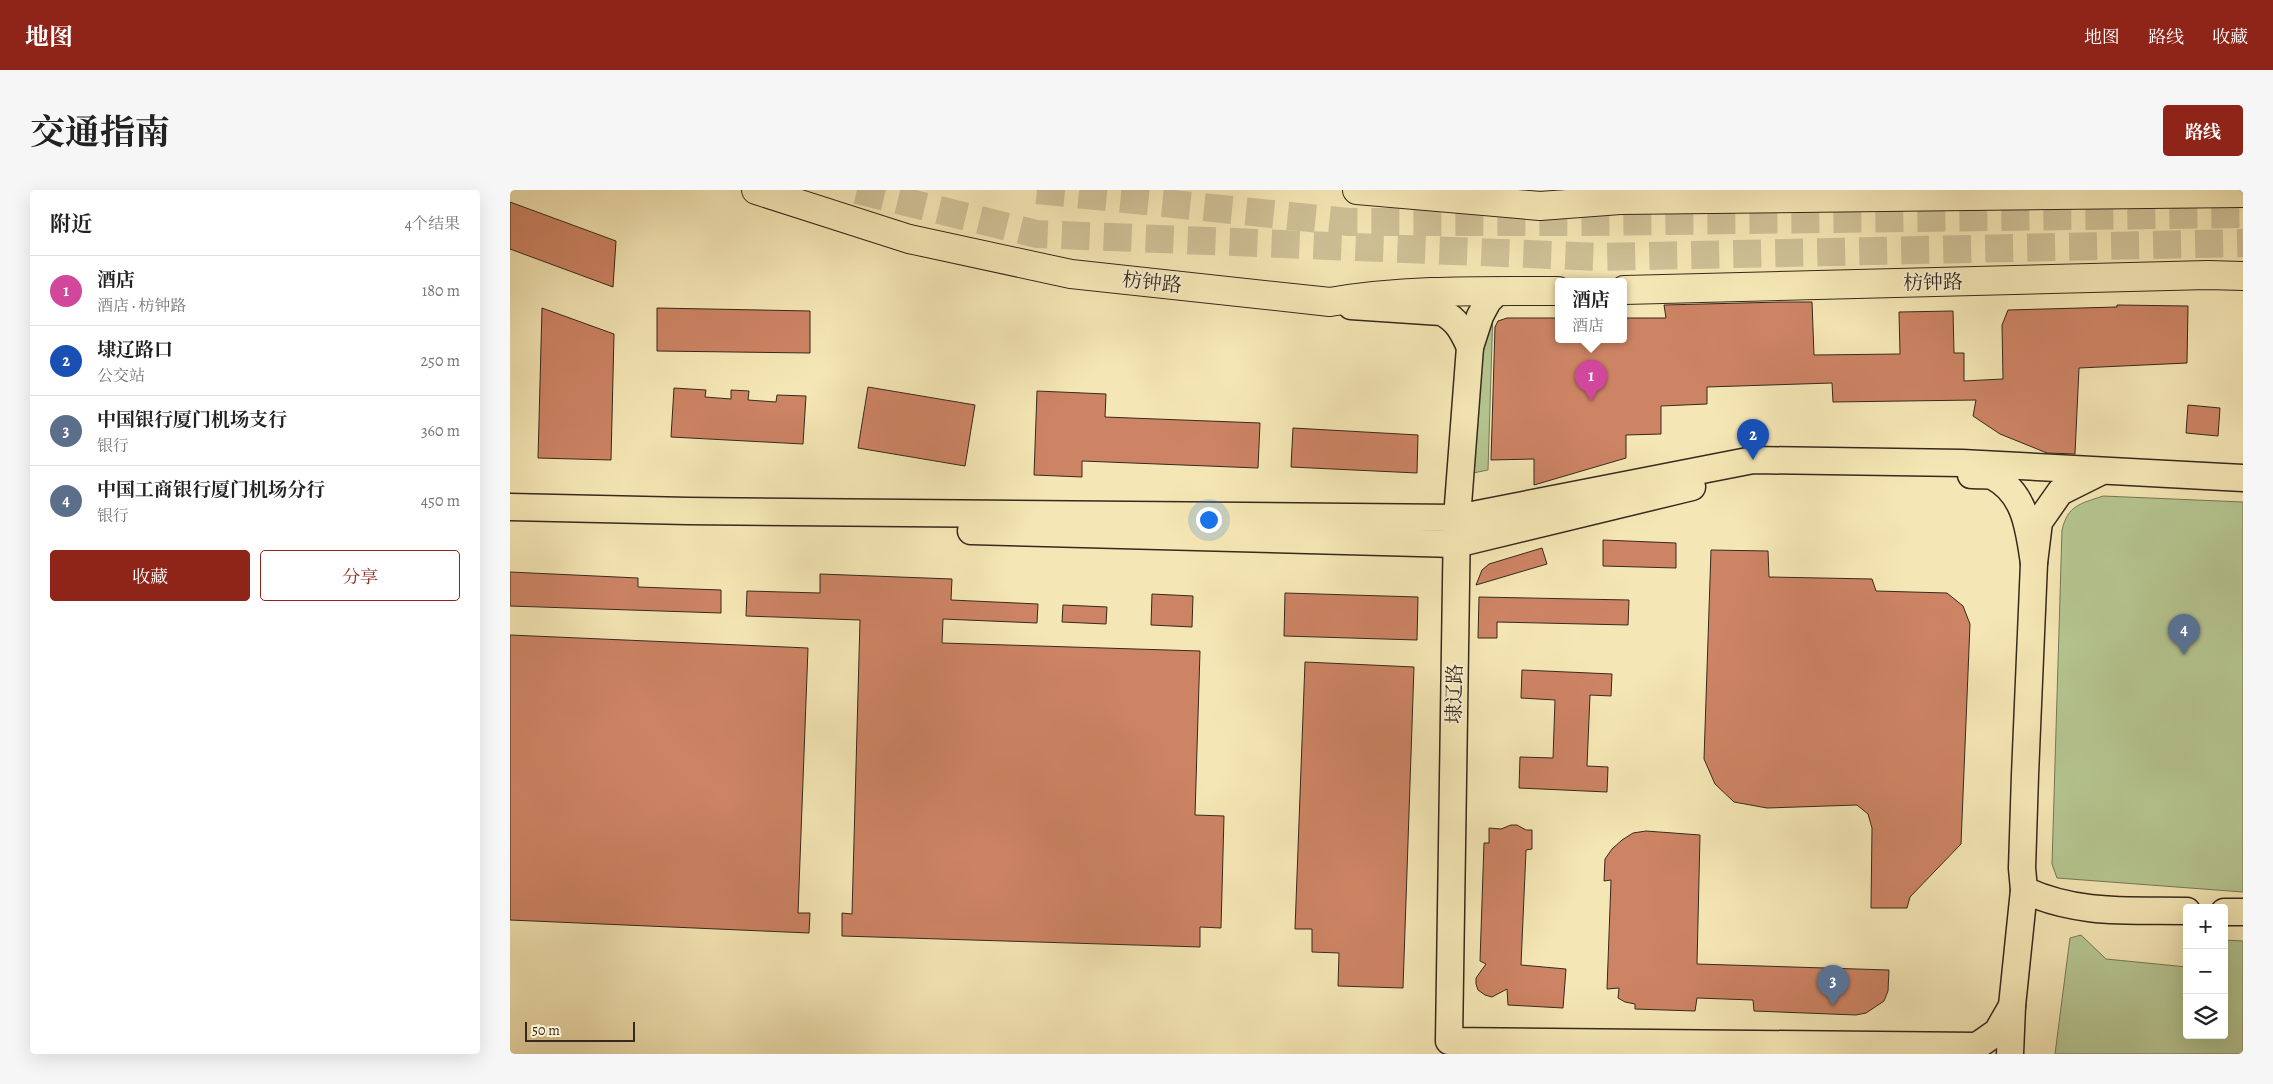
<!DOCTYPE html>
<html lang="zh">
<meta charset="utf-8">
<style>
:root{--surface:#fff;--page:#f6f6f6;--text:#222;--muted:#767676;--line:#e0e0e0;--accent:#8f2418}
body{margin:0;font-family:Alegreya,"Noto Serif SC",serif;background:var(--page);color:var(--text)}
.controls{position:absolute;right:15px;bottom:15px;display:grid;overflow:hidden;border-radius:5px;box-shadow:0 5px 20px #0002}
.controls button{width:45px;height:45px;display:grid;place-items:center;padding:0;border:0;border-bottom:1px solid var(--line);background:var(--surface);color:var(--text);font:25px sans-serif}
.scale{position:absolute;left:15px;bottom:12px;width:110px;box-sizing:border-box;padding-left:5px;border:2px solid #36291d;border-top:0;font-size:14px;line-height:18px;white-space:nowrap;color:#36291d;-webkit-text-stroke:4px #f8efcf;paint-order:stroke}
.you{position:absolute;left:698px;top:329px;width:18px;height:18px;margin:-12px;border:4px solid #fff;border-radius:50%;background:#1a73e8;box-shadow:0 0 0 8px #1a73e833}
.badge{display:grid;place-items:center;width:32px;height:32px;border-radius:50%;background:var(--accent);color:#fff;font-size:16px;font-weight:700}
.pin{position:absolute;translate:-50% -41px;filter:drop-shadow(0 1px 2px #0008)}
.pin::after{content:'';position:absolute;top:26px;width:18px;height:15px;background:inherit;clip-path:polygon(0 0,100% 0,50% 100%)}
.popup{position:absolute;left:1045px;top:88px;width:72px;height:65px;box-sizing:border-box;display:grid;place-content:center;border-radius:5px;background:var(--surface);filter:drop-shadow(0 1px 4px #0005);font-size:16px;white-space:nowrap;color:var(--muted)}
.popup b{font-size:19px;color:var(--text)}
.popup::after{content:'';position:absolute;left:50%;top:100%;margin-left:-10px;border:10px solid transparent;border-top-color:var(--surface)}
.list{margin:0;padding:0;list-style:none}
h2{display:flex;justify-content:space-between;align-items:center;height:65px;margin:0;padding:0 20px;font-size:21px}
h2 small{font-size:16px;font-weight:400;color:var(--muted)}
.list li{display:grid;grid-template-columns:32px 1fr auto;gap:15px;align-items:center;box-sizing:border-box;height:70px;padding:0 20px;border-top:1px solid var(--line)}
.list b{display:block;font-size:19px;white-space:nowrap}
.list p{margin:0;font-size:16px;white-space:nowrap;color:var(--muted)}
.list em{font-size:16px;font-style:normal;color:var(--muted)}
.actions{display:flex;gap:10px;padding:15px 20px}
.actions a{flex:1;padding:11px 0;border:1px solid var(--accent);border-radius:5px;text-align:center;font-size:18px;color:var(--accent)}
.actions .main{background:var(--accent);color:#fff}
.icon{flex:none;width:28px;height:28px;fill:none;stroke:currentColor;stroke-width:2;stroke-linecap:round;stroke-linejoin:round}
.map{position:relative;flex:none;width:1733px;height:864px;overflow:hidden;border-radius:5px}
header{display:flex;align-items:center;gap:30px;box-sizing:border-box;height:70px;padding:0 25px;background:var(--accent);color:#fff}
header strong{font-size:24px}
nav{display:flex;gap:28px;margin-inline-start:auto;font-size:18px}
.intro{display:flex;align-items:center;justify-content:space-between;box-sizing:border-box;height:120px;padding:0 30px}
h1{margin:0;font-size:35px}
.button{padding:12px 22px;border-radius:5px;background:var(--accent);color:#fff;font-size:18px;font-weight:700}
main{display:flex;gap:30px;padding:0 30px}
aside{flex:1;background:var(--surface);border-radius:5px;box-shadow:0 5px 20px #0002}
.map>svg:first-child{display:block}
</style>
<header>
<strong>地图</strong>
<nav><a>地图</a><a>路线</a><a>收藏</a></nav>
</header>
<div class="intro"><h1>交通指南</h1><a class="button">路线</a></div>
<main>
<aside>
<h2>附近<small>4个结果</small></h2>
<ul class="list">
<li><span class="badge" style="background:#d1479c">1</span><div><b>酒店</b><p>酒店 · 枋钟路</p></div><em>180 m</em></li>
<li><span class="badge" style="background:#1a4fb4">2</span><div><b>埭辽路口</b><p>公交站</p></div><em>250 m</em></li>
<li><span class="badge" style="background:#5c6f8a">3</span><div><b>中国银行厦门机场支行</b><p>银行</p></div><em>360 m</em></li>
<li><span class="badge" style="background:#5c6f8a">4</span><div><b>中国工商银行厦门机场分行</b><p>银行</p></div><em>450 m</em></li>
</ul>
<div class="actions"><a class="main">收藏</a><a>分享</a></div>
</aside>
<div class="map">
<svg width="1733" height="864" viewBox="0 0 1733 864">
<rect width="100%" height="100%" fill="#f5e7b5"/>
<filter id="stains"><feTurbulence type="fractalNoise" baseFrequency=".004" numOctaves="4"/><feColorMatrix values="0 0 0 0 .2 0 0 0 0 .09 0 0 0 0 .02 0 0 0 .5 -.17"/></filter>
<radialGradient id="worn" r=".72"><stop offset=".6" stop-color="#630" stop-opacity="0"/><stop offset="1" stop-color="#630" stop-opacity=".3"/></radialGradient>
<g fill="#b6c792" stroke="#767858">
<path d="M 983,119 L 978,280 L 963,283 L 968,151 Z"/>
<path d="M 1593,306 L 1733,312 L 1733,702 L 1547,688 L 1542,674 L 1552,340 C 1558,315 1570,314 1593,306 Z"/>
<path d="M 1571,745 L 1596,769 L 1677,777 L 1677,845 L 1714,845 L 1714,750 L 1733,751 L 1733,864 L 1545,864 L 1560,748 Z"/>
</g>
<g fill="#cd8464" stroke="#36291d">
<path d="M 0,12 L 106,51 L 103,97 L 0,59 Z"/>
<path d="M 1272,112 L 1302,112 L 1304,165 L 1390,164 L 1389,122 L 1443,121 L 1444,163 L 1454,163 L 1454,191 L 1493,189 L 1492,135 L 1498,120 L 1607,117 L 1607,115 L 1678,116 L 1677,173 L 1569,178 L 1565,264 L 1537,263 L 1490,244 L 1463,226 L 1466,210 L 1323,212 L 1322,193 L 1197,197 L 1197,214 L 1151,216 L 1151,244 L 1116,245 L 1116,268 L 1024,295 L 1024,269 L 981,270 L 985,137 L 988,131 L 997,128 L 1048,128 L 1048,150 L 1114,150 L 1114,128 L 1156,128 L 1154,115 Z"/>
<path d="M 32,118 L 104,144 L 101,270 L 28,268 Z"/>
<path d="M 147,118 L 300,121 L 300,163 L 147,161 Z"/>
<path d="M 358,197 L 465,215 L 455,276 L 348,258 Z"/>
<path d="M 164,198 L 196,200 L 195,207 L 221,209 L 221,200 L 239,201 L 238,210 L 266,212 L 267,205 L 296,206 L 293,254 L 161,247 Z"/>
<path d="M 527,201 L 596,204 L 595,227 L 750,233 L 748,278 L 572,271 L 572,287 L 524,285 Z"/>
<path d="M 1678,215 L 1710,218 L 1708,246 L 1676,243 Z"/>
<path d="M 783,238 L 908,245 L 907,283 L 781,277 Z"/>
<path d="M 1093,350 L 1166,353 L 1166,378 L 1093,376 Z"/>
<path d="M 1032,358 L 1037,374 L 966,395 L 972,380 L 979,374 Z"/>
<path d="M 1201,360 L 1258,361 L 1259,387 L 1362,389 L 1366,401 L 1437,403 L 1453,416 L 1460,434 L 1451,654 L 1400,707 L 1397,718 L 1361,718 L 1362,638 L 1358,624 L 1347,615 L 1257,618 L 1224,612 L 1205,594 L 1194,569 Z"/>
<path d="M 0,382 L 128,388 L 128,397 L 211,400 L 211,423 L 0,416 Z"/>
<path d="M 310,384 L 442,389 L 441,410 L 528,414 L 527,433 L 433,429 L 432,453 L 690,461 L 685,625 L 714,626 L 711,738 L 690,737 L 690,757 L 332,746 L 332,723 L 342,724 L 350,430 L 236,426 L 237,401 L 310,403 Z"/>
<path d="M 775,403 L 908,407 L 907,450 L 774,446 Z"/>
<path d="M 642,404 L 683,406 L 682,437 L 641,435 Z"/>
<path d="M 969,407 L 1119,410 L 1118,435 L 987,432 L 987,448 L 968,448 Z"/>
<path d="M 553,415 L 597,417 L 596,434 L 552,432 Z"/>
<path d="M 0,445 L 298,458 L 288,723 L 300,723 L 299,743 L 0,730 Z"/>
<path d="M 795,472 L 904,477 L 893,798 L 828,796 L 829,763 L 802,762 L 802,739 L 785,739 Z"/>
<path d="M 1012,480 L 1102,484 L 1101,506 L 1080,505 L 1077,576 L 1098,577 L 1097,602 L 1009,598 L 1010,567 L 1043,568 L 1045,510 L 1011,508 Z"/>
<path d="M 1001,635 L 1007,635 L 1016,640 L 1022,640 L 1022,659 L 1016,660 L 1011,775 L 1056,779 L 1053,818 L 998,815 L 997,799 L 982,807 L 975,805 L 968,800 L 966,794 L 966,788 L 976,774 L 970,771 L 974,653 L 979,653 L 979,638 L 991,639 Z"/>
<path d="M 1136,641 L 1190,645 L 1187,774 L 1379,780 L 1378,801 L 1374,811 L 1356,823 L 1346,825 L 1244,821 L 1243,810 L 1187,808 L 1185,821 L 1125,819 L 1125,814 L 1115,812 L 1108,808 L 1109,798 L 1097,799 L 1101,690 L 1094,691 L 1095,669 L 1102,659 L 1112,650 L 1123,643 Z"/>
</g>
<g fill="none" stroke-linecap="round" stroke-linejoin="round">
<g stroke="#cfc197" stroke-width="28" stroke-dasharray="28 14" stroke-linecap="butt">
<path d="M 347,0 L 527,44 L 1091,67 L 1733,53"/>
<path d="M 527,0 L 839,32 L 1070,32 L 1733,24"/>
</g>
<defs>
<g id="major">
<path d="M 988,101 L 978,111 L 970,126 L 960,157 L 947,328 L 939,851 L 1467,856 L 1487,842 L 1502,816"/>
<path d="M 841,116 L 931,122 C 947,129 953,142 960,157"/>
<path d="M 1461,285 C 1467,286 1478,284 1484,287 C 1516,304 1519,341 1524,373"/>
<path d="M 0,317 L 178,321 L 947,328 L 1243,270 L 1452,273 L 1733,288"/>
<path d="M 461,341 L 946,354 L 1182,297"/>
<path d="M 1514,700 C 1568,725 1619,720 1677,721"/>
<path d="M 1714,722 L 1733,722"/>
<path d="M 1500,864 L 1502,816 L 1514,700 L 1512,678 L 1515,585 L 1524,373 L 1529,332 L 1550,302 L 1590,282"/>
</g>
<g id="highway">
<path d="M 246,0 L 399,49 L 561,84 L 820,112 C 896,99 972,101 1048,101"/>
<path d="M 847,0 L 1030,16 L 1110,10 L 1733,3"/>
<path d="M 1114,100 L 1698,85 L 1733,86"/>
</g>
</defs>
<use href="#major" stroke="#36291d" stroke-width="29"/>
<use href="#highway" stroke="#36291d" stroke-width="30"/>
<use href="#major" stroke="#f5e7b5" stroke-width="26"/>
<use href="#highway" stroke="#f5e7b5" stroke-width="28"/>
</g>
<g text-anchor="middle" stroke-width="4" stroke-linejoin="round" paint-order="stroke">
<g font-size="20" fill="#36291d" stroke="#f8efcf">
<text transform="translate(642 92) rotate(6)" y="7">枋钟路</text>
<text transform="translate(1423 92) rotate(-1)" y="7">枋钟路</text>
<text transform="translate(944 504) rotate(-89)" y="7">埭辽路</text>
</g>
</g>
<rect width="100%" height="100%" filter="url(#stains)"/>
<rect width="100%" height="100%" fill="url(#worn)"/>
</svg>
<div class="controls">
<button>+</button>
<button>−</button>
<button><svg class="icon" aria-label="layers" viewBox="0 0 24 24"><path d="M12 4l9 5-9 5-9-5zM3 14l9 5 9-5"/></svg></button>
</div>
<div class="scale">50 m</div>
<div class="you"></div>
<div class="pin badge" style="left:1081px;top:211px;background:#d1479c">1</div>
<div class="popup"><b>酒店</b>酒店</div>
<div class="pin badge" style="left:1243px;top:270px;background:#1a4fb4">2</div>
<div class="pin badge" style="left:1323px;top:816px;background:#5c6f8a">3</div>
<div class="pin badge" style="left:1674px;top:465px;background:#5c6f8a">4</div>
</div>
</main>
